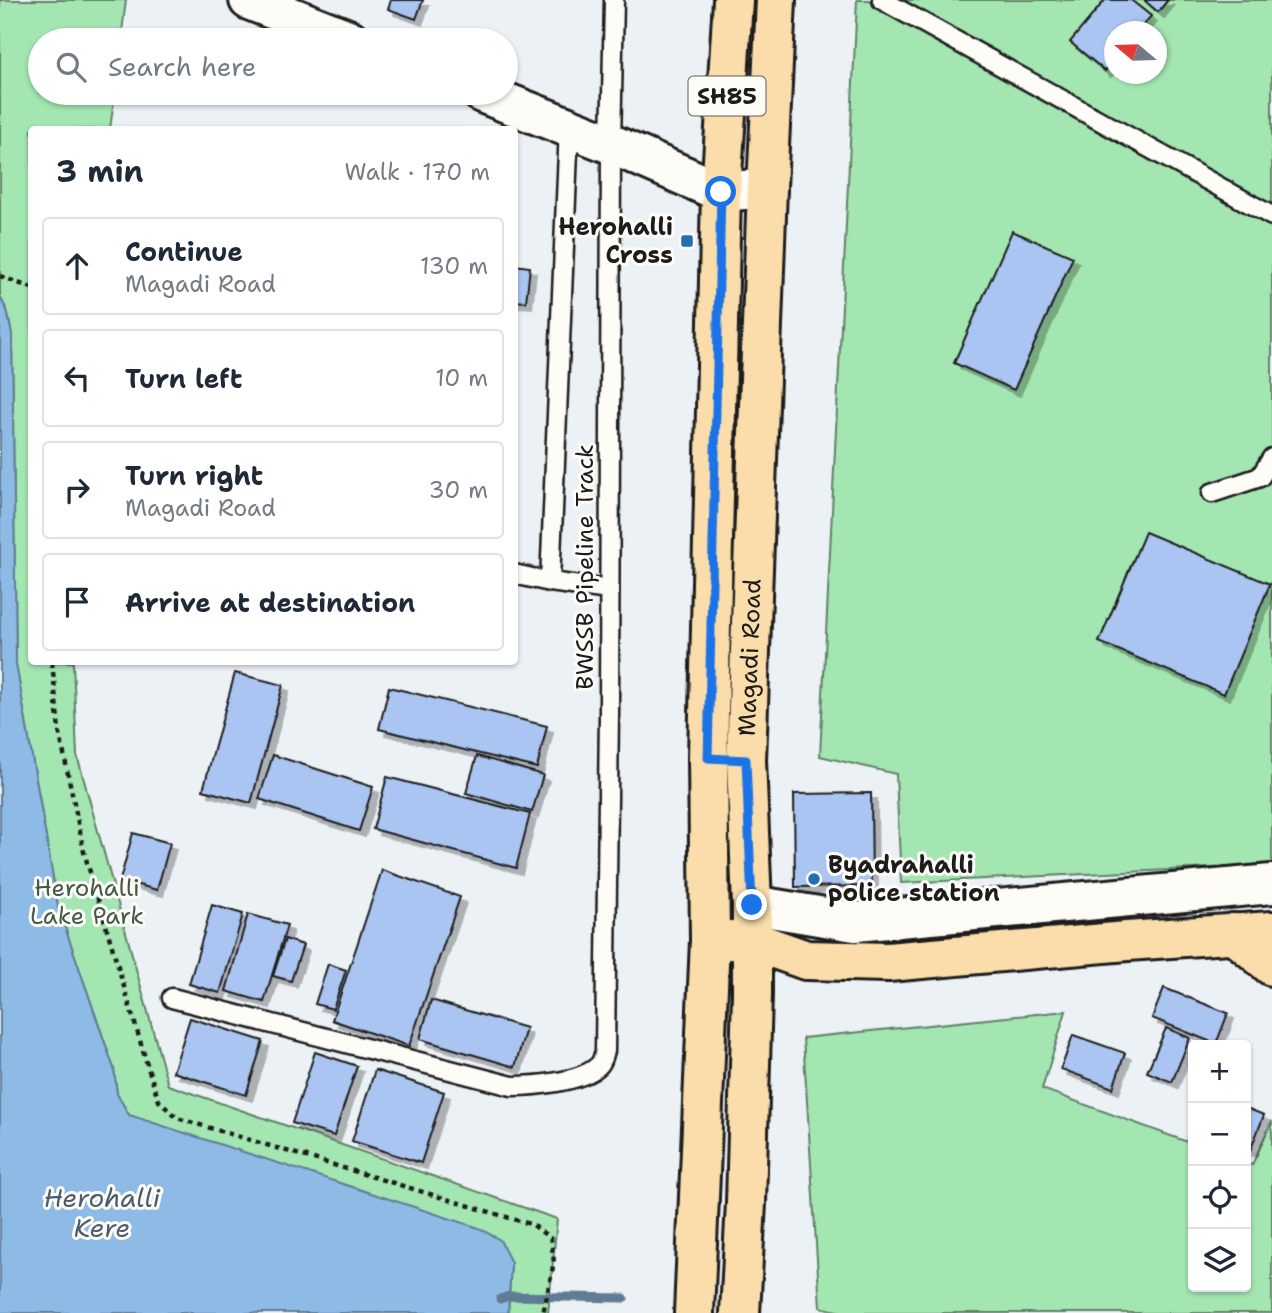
<!DOCTYPE html>
<meta charset="utf-8">
<style>
:root{--surface:#fff;--page:#f6f6f7;--text:#1f2937;--muted:#747a83;--line:#e0e1e3}
body{margin:0;font-family:"Shantell Sans",sans-serif;background:var(--page);color:var(--text)}
.controls{position:absolute;right:21px;bottom:21px;display:grid;overflow:hidden;border-radius:7px;box-shadow:0 2px 5px #0004}
.controls button{width:63px;height:63px;display:grid;place-items:center;padding:0;border:0;border-bottom:2px solid var(--line);background:var(--surface);color:var(--text);font:35px sans-serif}
.compass{position:absolute;left:1104px;top:21px;width:63px;height:63px;border-radius:50%;background:var(--surface);box-shadow:0 2px 5px #0004;rotate:289deg}
.stop{position:absolute;width:21px;height:21px;margin:-16px;border:5px solid #1a73e8;border-radius:50%;background:#fff}
.stop.end{background:#1a73e8;border-color:#fff;box-shadow:0 2px 7px #0008}
.list{margin:0;padding:0;list-style:none}
h2{display:flex;justify-content:space-between;align-items:center;height:91px;margin:0;padding:0 28px;font-size:30px}
h2 small{font-size:23px;font-weight:400;color:var(--muted)}
.list li{display:grid;grid-template-columns:46px 1fr auto;gap:21px;align-items:center;box-sizing:border-box;height:98px;margin:0 14px 14px;padding:0 14px;border:2px solid var(--line);border-radius:7px}
.list b{display:block;font-size:26px;white-space:nowrap}
.list p{margin:0;font-size:23px;white-space:nowrap;color:var(--muted)}
.list em{font-size:23px;font-style:normal;color:var(--muted)}
.icon{flex:none;width:38px;height:38px;fill:none;stroke:currentColor;stroke-width:2;stroke-linecap:round;stroke-linejoin:round}
.map{position:relative;flex:none;width:1272px;height:1313px;overflow:hidden}
.search{position:absolute;background:var(--surface);box-shadow:0 2px 5px #0004;left:28px;top:28px;width:490px;height:77px;display:flex;align-items:center;gap:18px;box-sizing:border-box;padding:0 24px;border-radius:38px;color:var(--muted);font-size:26px}
.panel{position:absolute;background:var(--surface);box-shadow:0 2px 5px #0004;left:28px;top:126px;width:490px;height:539px;border-radius:7px}
.map>svg:first-child{display:block}
</style>
<div class="map">
<svg width="1272" height="1313" viewBox="0 0 1272 1313">
<defs>
<filter id="shadow"><feDropShadow dx="6" dy="6" stdDeviation="0" flood-color="#0004"/></filter>
</defs>
<rect width="100%" height="100%" fill="#ecf1f6"/>
<filter id="ink" filterUnits="userSpaceOnUse"><feTurbulence type="fractalNoise" baseFrequency=".0143" numOctaves="2"/><feDisplacementMap in="SourceGraphic" scale="14" xChannelSelector="R" yChannelSelector="G"/><feConvolveMatrix kernelMatrix="1 2 1 2 8 2 1 2 1" color-interpolation-filters="sRGB"/></filter>
<g filter="url(#ink)">
<g fill="#a3e6b1" stroke="#608166" stroke-width="2" fill-rule="evenodd">
<path d="M 0,0 L 126,0 L 121,40 L 40,40 L 40,93 L 115,93 L 110,129 L 32,130 L 32,662 L 73,662 L 77,755 L 168,1085 L 557,1219 L 548,1313 L 508,1313 L 511,1263 L 129,1115 L 117,1094 L 114,1069 L 58,907 L 16,664 L 12,335 L 7,310 L 0,297 Z"/>
<path d="M 857,0 L 1272,0 L 1272,865 L 901,883 L 896,774 L 820,756 ZM 1114,32 L 1156,32 L 1156,74 L 1114,74 Z"/>
<path d="M 1066,1011 L 1042,1089 L 1193,1144 L 1193,1287 L 1246,1287 L 1246,1163 L 1252,1165 L 1272,1121 L 1272,1313 L 845,1313 L 820,1307 L 803,1038 Z"/>
</g>
<path fill="#8ebbe6" stroke="#607b95" stroke-width="2" d="M 0,297 L 7,310 L 12,335 L 16,664 L 58,907 L 114,1069 L 117,1094 L 129,1115 L 479,1228 L 500,1240 L 511,1263 L 508,1313 L 0,1313 Z"/>
<g fill="none" stroke-linecap="round" stroke-linejoin="round">
<path stroke="#607b95" stroke-width="9" d="M 500,1299 L 509,1296 L 624,1298"/>
</g>
<g fill="#aac5f2" stroke="#1c1c1c" stroke-width="2" filter="url(#shadow)">
<path d="M 391,0 L 423,0 L 416,19 L 388,9 Z"/>
<path d="M 1105,0 L 1131,0 L 1151,16 L 1138,32 L 1114,32 L 1114,60 L 1105,71 L 1070,42 Z"/>
<path d="M 1144,0 L 1168,0 L 1158,12 Z"/>
<path d="M 1012,231 L 1073,257 L 1014,390 L 954,363 Z"/>
<path d="M 514,265 L 530,267 L 526,302 L 514,301 Z"/>
<path d="M 1145,532 L 1270,584 L 1224,694 L 1099,642 Z"/>
<path d="M 235,673 L 283,685 L 251,803 L 203,790 Z"/>
<path d="M 389,687 L 547,726 L 537,768 L 379,729 Z"/>
<path d="M 273,755 L 373,787 L 359,831 L 259,799 Z"/>
<path d="M 477,756 L 543,775 L 532,812 L 466,793 Z"/>
<path d="M 387,777 L 530,814 L 516,868 L 373,829 Z"/>
<path d="M 871,793 L 872,886 L 795,887 L 794,794 Z"/>
<path d="M 133,833 L 170,843 L 157,890 L 120,880 Z"/>
<path d="M 382,870 L 460,897 L 409,1046 L 332,1020 Z"/>
<path d="M 212,905 L 243,914 L 220,993 L 189,984 Z"/>
<path d="M 248,914 L 287,925 L 264,1002 L 226,991 Z"/>
<path d="M 285,939 L 303,945 L 291,981 L 273,976 Z"/>
<path d="M 328,964 L 346,970 L 333,1009 L 315,1004 Z"/>
<path d="M 1164,988 L 1228,1013 L 1216,1044 L 1152,1018 Z"/>
<path d="M 431,1000 L 526,1028 L 515,1067 L 420,1039 Z"/>
<path d="M 190,1018 L 263,1041 L 246,1095 L 173,1072 Z"/>
<path d="M 1166,1028 L 1190,1038 L 1172,1082 L 1147,1072 Z"/>
<path d="M 1073,1035 L 1125,1053 L 1113,1088 L 1061,1069 Z"/>
<path d="M 315,1052 L 357,1066 L 334,1136 L 292,1123 Z"/>
<path d="M 375,1070 L 444,1092 L 421,1163 L 352,1141 Z"/>
<path d="M 1246,1108 L 1264,1115 L 1250,1151 L 1246,1150 Z"/>
</g>
<g fill="none" stroke-linecap="round" stroke-linejoin="round">
<defs>
<g id="lane">
<path d="M 882,0 L 1272,216"/>
<path d="M 1212,493 L 1260,477 L 1272,458"/>
<path d="M 514,574 L 550,582 L 569,127"/>
<path d="M 550,582 L 609,590"/>
<path d="M 172,998 L 512,1086 C 535,1086 581,1082 598,1066 C 603,1062 603,1056 605,1051 L 609,713 L 611,144 L 614,0"/>
</g>
<g id="secondary">
<path d="M 249,0 L 350,40"/>
<path d="M 482,93 L 611,144 L 721,192 L 767,188"/>
<path d="M 752,905 L 855,922 L 1272,884"/>
</g>
<g id="primary">
<path d="M 1233,933 L 1272,966"/>
<path d="M 729,940 L 752,941 L 806,960 L 888,962 L 1127,941 L 1272,931"/>
<path d="M 694,1313 L 710,940 L 708,758 L 721,192 L 733,0"/>
<path id="s1" d="M 740,1313 L 746,1203 L 752,994 L 752,905 L 746,760 L 767,188 L 776,0"/>
</g>
</defs>
<use href="#lane" stroke="#1c1c1c" stroke-width="23"/>
<use href="#secondary" stroke="#1c1c1c" stroke-width="44"/>
<use href="#primary" stroke="#1c1c1c" stroke-width="44"/>
<g stroke="#1c1c1c" stroke-width="4.5" stroke-dasharray="5 5" stroke-linecap="butt">
<path d="M 0,276 L 32,288"/>
<path d="M 52,662 L 59,730 L 84,852 L 149,1071 L 159,1101 L 177,1118 L 533,1225 L 551,1239 L 554,1262 L 543,1313"/>
</g>
<use href="#lane" stroke="#fdfcf7" stroke-width="18"/>
<use href="#secondary" stroke="#fdfcf7" stroke-width="38"/>
<use href="#primary" stroke="#faddab" stroke-width="38"/>
</g>
</g>
<g fill="none" stroke-linecap="round" stroke-linejoin="round" filter="url(#ink)">
<path stroke="#1a73e8" stroke-width="9" d="M 721,192 L 708,758 L 746,760 L 752,905"/>
</g>
<g fill="#1f6fb2" stroke="#fdfcf7" stroke-width="2.5">
<rect x="680" y="234" width="14" height="14" rx="3.5"/>
<circle cx="814" cy="879" r="7"/>
</g>
<g text-anchor="middle" stroke-width="6" stroke-linejoin="round" paint-order="stroke">
<rect fill="#fdfcf7" stroke="#605f5e" stroke-width="2" x="688.5" y="76.5" width="77" height="39" rx="5"/>
<g font-size="23" font-weight="bold" fill="#1c1c1c">
<text x="727" y="104">SH85</text>
</g>
<g font-size="24" font-weight="bold" fill="#1c1c1c" stroke="#fdfcf7" text-anchor="end">
<text x="673" y="235">Herohalli<tspan x="673" dy="28">Cross</tspan></text>
<text x="828" y="873" text-anchor="start">Byadrahalli<tspan x="828" dy="28">police station</tspan></text>
</g>
<g font-size="24" fill="#1c1c1c" stroke="#fdfcf7">
<text transform="translate(585 567) rotate(-90)" y="8">BWSSB Pipeline Track</text>
<text dy="8" stroke="none"><textPath href="#s1" startOffset="656">Magadi Road</textPath></text>
</g>
<g font-size="24" fill="#445949" stroke="#fdfcf7">
<text x="87" y="896">Herohalli<tspan x="87" dy="28">Lake Park</tspan></text>
</g>
<g font-size="26" font-style="italic" fill="#4a5c6d" stroke="#fdfcf7">
<text x="102" y="1207">Herohalli<tspan x="102" dy="30">Kere</tspan></text>
</g>
</g>
</svg>
<div class="controls">
<button>+</button>
<button>−</button>
<button><svg class="icon" aria-label="locate" viewBox="0 0 24 24"><circle cx="12" cy="12" r="6"/><path d="M12 2v4M12 18v4M2 12h4M18 12h4"/></svg></button>
<button><svg class="icon" aria-label="layers" viewBox="0 0 24 24"><path d="M12 4l9 5-9 5-9-5zM3 14l9 5 9-5"/></svg></button>
</div>
<svg class="compass" viewBox="-18 -18 36 36"><path d="M0-13l5 13h-10z" fill="#e53935"/><path d="M0 13l5-13h-10z" fill="#747a83"/></svg>
<div class="stop" style="left:721px;top:192px"></div>
<div class="stop end" style="left:752px;top:905px"></div>
<div class="search"><svg class="icon" aria-label="search" viewBox="0 0 24 24"><circle cx="10" cy="10" r="6"/><path d="M15 15l6 6"/></svg>Search here</div>
<section class="panel">
<h2>3 min<small>Walk · 170 m</small></h2>
<ul class="list">
<li><svg class="icon" aria-label="ahead" viewBox="0 0 24 24"><path d="M12 20V5M6 11l6-6 6 6"/></svg><div><b>Continue</b><p>Magadi Road</p></div><em>130 m</em></li>
<li><svg class="icon" aria-label="left" viewBox="0 0 24 24"><path d="M17 20v-9H6M10 6l-5 5 5 5"/></svg><div><b>Turn left</b></div><em>10 m</em></li>
<li><svg class="icon" aria-label="right" viewBox="0 0 24 24"><path d="M7 20v-9h11M14 6l5 5-5 5"/></svg><div><b>Turn right</b><p>Magadi Road</p></div><em>30 m</em></li>
<li><svg class="icon" aria-label="arrive" viewBox="0 0 24 24"><path d="M6 21V4h12l-3 4 3 4H6"/></svg><div><b>Arrive at destination</b></div></li>
</ul>
</section>
</div>
